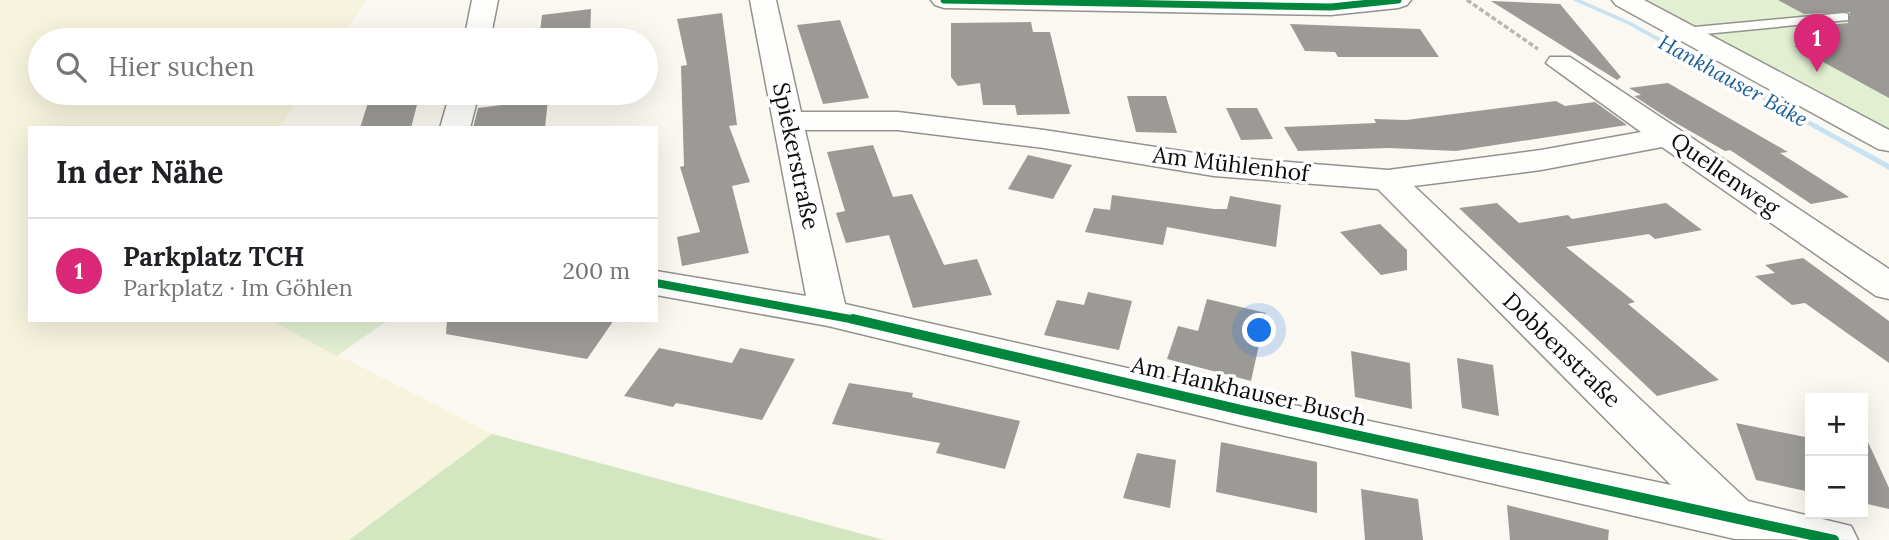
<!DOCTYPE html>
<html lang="de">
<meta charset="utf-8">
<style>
:root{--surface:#fff;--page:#f6f6f6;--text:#202124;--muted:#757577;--line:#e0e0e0;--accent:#db2777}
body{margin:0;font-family:Lora,serif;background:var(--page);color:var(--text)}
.controls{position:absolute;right:21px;bottom:21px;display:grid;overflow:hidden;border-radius:0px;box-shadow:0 7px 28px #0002}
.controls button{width:63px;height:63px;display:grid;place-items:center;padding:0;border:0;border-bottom:2px solid var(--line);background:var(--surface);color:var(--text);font:35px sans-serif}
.you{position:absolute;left:1260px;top:331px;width:24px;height:24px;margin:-18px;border:5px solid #fff;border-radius:50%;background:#1a73e8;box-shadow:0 0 0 10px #1a73e833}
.badge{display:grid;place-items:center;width:46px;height:46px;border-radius:50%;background:var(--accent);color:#fff;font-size:23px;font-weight:700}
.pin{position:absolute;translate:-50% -58px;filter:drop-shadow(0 2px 4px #0008)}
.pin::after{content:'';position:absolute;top:37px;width:24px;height:21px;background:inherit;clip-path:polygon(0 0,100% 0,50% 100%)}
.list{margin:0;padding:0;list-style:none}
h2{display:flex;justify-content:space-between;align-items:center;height:91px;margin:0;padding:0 28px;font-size:30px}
h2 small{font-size:23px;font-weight:400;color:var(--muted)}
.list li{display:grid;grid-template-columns:46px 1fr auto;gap:21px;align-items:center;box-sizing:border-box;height:105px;padding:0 28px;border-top:2px solid var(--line)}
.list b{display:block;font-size:26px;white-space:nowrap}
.list p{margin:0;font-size:23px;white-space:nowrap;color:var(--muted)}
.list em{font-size:23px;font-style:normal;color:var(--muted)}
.icon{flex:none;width:38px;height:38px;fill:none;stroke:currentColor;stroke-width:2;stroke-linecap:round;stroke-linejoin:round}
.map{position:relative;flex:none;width:1889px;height:540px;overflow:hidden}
.search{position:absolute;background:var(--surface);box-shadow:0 7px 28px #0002;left:28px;top:28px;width:630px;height:77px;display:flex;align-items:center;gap:18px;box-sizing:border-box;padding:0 24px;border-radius:38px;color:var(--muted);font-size:26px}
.panel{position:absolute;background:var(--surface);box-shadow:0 7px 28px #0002;left:28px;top:126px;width:630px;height:196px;border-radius:0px}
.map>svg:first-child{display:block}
</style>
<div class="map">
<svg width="1889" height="540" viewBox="0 0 1889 540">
<rect width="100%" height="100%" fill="#faf8f0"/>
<path fill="#f6f4dd" d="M 0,0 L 366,0 L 339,40 L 40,40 L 40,93 L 303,93 L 279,128 L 30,128 L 30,320 L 270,320 L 492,434 L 349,540 L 0,540 Z"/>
<g fill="#e2efd1">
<path d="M 1647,0 L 1889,0 L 1889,137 L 1658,14 Z"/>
<path d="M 270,320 L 388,320 L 337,356 Z"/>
</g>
<path fill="#d2e6bf" d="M 492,434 L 884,540 L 349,540 Z"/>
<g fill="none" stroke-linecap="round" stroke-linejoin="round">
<path fill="#c8e2f2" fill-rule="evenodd" d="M 1572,0 L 1581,0 L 1631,22 L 1889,164 L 1889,170 L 1627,24 Z"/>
</g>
<g fill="#9c9a96">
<path d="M 1778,0 L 1889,0 L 1889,98 L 1794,46 L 1826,42 L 1801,28 L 1848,23 L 1850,12 L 1804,14 Z"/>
<path d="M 1491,1 L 1560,4 L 1621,77 L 1617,80 Z"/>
<path d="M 591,9 L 590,38 L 539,40 L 542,15 Z"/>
<path d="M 722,13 L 737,125 L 729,126 L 750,182 L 732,186 L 749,253 L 682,266 L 677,237 L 700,232 L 680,167 L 684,166 L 681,66 L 687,65 L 677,19 Z"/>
<path d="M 840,20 L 869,98 L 823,104 L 797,25 Z"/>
<path d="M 1031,22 L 1033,32 L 1050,32 L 1070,114 L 1017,115 L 1015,105 L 983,105 L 980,83 L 958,86 L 951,77 L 951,23 Z"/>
<path d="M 1290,24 L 1420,29 L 1439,57 L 1338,57 L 1335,52 L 1305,51 Z"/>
<path d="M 1668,83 L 1788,152 L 1780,153 L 1849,197 L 1811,204 L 1730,150 L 1725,151 L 1669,119 L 1634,96 L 1641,95 L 1629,88 Z"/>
<path d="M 371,93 L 420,93 L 411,128 L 360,128 Z"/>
<path d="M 1127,96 L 1166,96 L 1177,133 L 1136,132 Z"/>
<path d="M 548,99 L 545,128 L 473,128 L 478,108 Z"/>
<path d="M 1556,101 L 1565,106 L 1595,102 L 1627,125 L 1456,151 L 1389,148 L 1298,151 L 1284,127 L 1376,123 L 1374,119 L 1406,120 Z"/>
<path d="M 1226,108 L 1257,108 L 1273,139 L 1241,140 Z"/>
<path d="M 873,145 L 893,197 L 912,194 L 944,265 L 977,259 L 992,295 L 913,308 L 889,235 L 846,243 L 836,213 L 845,211 L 827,152 Z"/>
<path d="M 1028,155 L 1072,165 L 1053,199 L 1008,189 Z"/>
<path d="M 1112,195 L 1214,209 L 1227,209 L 1230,196 L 1281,205 L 1276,247 L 1167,227 L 1163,245 L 1085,232 L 1094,208 L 1110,210 Z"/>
<path d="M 1497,203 L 1519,223 L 1568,215 L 1572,219 L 1666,203 L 1702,230 L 1655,239 L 1649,234 L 1566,247 L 1635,302 L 1628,304 L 1719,380 L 1657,396 L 1459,208 Z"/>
<path d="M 1380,224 L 1407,250 L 1407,270 L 1381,275 L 1340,232 Z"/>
<path d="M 1803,258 L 1889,321 L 1889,363 L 1805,303 L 1792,305 L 1755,276 L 1775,273 L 1765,265 Z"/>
<path d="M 1088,292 L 1132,301 L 1119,350 L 1044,335 L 1057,300 L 1084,305 Z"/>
<path d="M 1207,299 L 1266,313 L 1251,381 L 1167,359 L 1178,326 L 1198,331 Z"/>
<path d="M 447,320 L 614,320 L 587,359 L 446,334 Z"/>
<path d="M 659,348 L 732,363 L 740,348 L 795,359 L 762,420 L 676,403 L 673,407 L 624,396 Z"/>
<path d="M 1351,351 L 1410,363 L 1412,409 L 1355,397 Z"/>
<path d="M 1457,358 L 1493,365 L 1499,416 L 1462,408 Z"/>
<path d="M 849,383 L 913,393 L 912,397 L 1020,421 L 1005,469 L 936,453 L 940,443 L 832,424 Z"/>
<path d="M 1736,423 L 1810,438 L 1810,492 L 1756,480 Z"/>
<path d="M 1863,431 L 1889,488 L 1889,509 L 1863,503 Z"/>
<path d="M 1221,442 L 1317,462 L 1317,513 L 1216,492 Z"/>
<path d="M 1137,453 L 1176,460 L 1170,508 L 1123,498 Z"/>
<path d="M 1361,489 L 1418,499 L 1423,540 L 1365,540 Z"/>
<path d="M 1507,505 L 1609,530 L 1608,540 L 1510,540 Z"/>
</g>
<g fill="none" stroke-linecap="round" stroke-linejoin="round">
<defs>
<path id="lane" d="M 1844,13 L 1848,14 L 1848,20 L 1684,36 L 1678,32 L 1684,28 Z"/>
<g id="street">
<path d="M 472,0 L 498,0 L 490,40 L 464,40 Z"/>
<path d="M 750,0 L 776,0 L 801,112 L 898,112 L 1044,130 L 1214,156 L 1388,170 L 1541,150 L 1641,132 L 1546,63 L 1550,57 L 1570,57 L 1889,269 L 1889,299 L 1876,296 L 1662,147 L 1541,170 L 1414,186 L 1748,501 L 1851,526 L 1858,540 L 1735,539 L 1246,427 L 828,326 L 656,295 L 656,271 L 806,296 ZM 805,130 L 898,130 L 1044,148 L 1214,176 L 1378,189 L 1671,485 L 1246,395 L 845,304 Z"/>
<path d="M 931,0 L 1411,0 L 1407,5 L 1398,8 L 1331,15 L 944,8 L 935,5 Z"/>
<path d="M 1612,0 L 1644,0 L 1889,130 L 1889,151 L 1878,149 L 1616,5 Z"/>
<path d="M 450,93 L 479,93 L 470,128 L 440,128 Z"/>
</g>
</defs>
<use href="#lane" stroke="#93928f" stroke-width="3"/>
<use href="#street" stroke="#93928f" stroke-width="3"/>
<path stroke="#b7b7b5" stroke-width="3.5" stroke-dasharray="5 2.5" stroke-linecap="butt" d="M 1467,0 L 1538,49"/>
<use href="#lane" fill="#fefefd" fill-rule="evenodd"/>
<use href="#street" fill="#fefefd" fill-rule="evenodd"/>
<defs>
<path id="cycleway-far2" d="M 944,0 L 1331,7 L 1398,0"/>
<path id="cycleway-far1" d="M 656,283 L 861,321"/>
<path id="cycleway" d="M 853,319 L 1246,411 L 1834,540"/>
</defs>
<use href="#cycleway-far2" stroke="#fff" stroke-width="10"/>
<use href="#cycleway-far1" stroke="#fff" stroke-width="12"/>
<use href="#cycleway" stroke="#fff" stroke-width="15"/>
<use href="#cycleway-far2" stroke="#00873e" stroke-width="7"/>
<use href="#cycleway-far1" stroke="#00873e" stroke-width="8"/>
<use href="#cycleway" stroke="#00873e" stroke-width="10"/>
</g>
<g text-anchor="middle" stroke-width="7" stroke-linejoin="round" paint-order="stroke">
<g font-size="21" font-style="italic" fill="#1b5d98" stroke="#fff">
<text transform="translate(1733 81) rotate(29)" y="7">Hankhauser Bäke</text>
</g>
<g font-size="23" fill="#0c0c0c" stroke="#fff">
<text transform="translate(796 156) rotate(78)" y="8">Spiekerstraße</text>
<text transform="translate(1231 164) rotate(7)" y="8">Am Mühlenhof</text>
<text transform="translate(1725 174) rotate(35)" y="8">Quellenweg</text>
<text transform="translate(1562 350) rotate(44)" y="8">Dobbenstraße</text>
<text transform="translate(1249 391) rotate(13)" y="8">Am Hankhauser Busch</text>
</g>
</g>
</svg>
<div class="controls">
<button>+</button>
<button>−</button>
</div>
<div class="you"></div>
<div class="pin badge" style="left:1817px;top:72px">1</div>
<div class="search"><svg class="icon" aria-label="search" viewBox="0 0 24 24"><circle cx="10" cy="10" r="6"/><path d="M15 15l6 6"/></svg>Hier suchen</div>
<section class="panel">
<h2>In der Nähe<small></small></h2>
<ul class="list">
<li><span class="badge">1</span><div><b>Parkplatz TCH</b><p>Parkplatz · Im Göhlen</p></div><em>200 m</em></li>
</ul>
</section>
</div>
